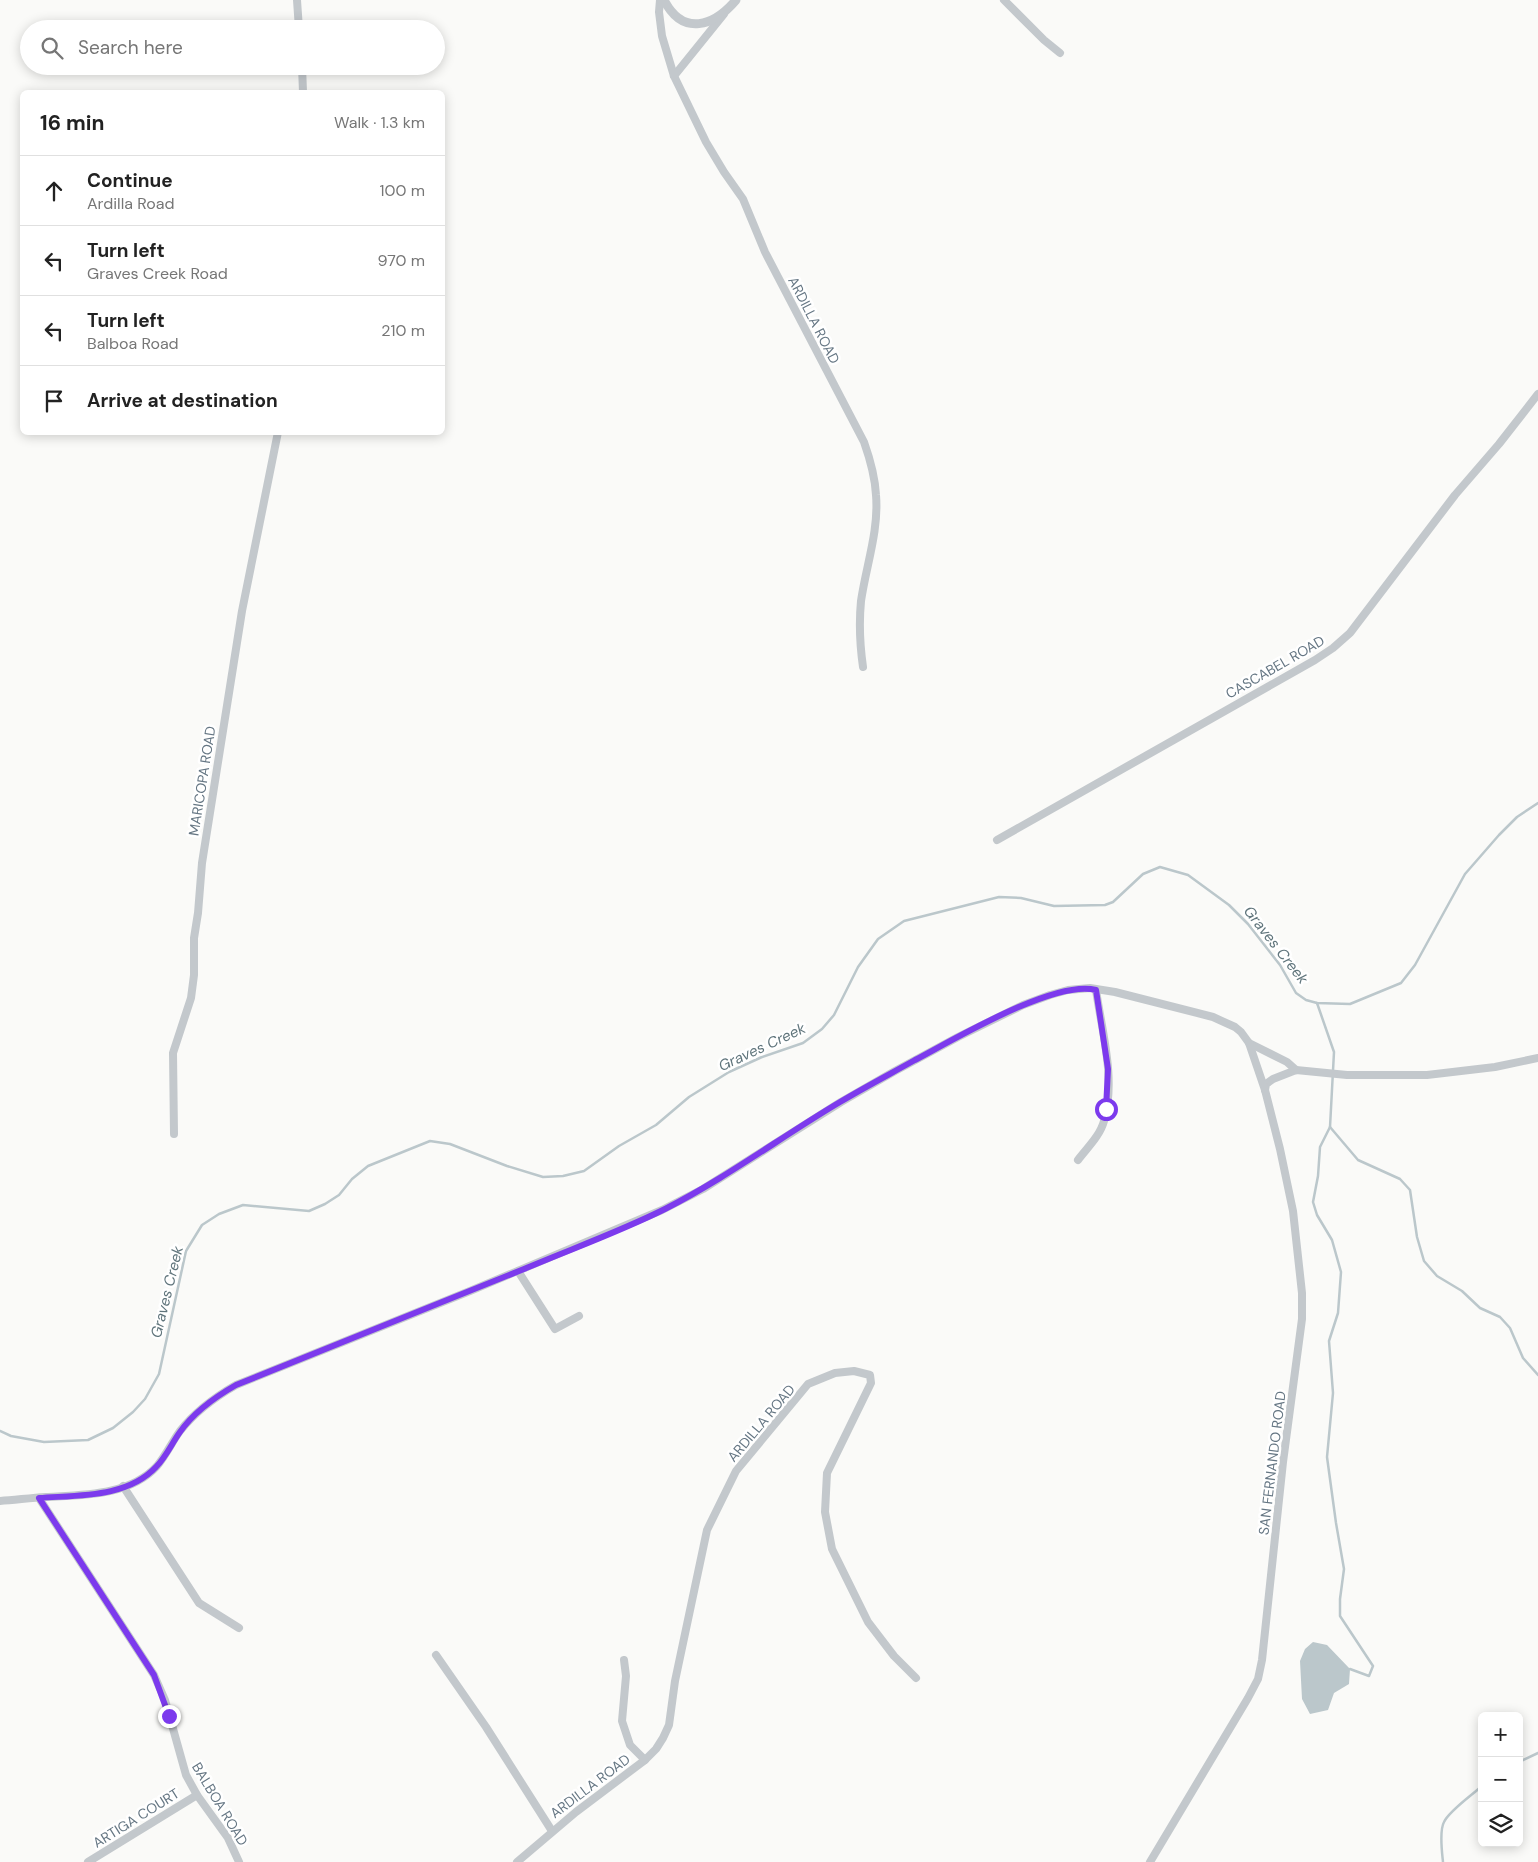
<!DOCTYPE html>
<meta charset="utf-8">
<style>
:root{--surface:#fff;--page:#f6f6f6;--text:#222;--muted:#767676;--line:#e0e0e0}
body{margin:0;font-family:"DM Sans",sans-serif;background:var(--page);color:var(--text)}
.controls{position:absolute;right:15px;bottom:15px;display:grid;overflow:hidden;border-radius:8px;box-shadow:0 2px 12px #0003}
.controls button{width:45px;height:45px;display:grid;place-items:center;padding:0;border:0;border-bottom:1px solid var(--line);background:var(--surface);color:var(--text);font:25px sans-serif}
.stop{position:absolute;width:15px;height:15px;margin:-11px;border:4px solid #7c3aed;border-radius:50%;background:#fff}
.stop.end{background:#7c3aed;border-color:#fff;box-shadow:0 1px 5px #0008}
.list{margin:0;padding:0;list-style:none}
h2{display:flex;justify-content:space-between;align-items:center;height:65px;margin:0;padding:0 20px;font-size:21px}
h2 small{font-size:16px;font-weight:400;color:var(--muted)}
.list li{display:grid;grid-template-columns:32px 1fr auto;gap:15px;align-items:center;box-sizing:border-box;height:70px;padding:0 20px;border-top:1px solid var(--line)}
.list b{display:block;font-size:19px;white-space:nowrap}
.list p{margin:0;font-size:16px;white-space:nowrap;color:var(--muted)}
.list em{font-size:16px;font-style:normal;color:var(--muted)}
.icon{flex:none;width:28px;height:28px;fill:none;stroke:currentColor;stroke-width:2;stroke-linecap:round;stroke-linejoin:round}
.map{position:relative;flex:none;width:1538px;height:1862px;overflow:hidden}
.search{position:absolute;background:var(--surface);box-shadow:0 2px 12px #0003;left:20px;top:20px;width:425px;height:55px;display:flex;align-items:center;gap:12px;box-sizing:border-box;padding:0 18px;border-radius:28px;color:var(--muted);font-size:19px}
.panel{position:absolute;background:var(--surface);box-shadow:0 2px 12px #0003;left:20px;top:90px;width:425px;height:345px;border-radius:8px}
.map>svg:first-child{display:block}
</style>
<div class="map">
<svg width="1538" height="1862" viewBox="0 0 1538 1862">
<rect width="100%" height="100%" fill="#fafaf8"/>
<path fill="#bbc7cb" d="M 1313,1642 L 1327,1645 L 1350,1669 L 1349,1684 L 1334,1693 L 1328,1710 L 1310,1714 L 1302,1699 L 1300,1661 L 1305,1649 Z"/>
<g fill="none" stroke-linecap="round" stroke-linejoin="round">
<g stroke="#bbc7cb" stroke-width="2.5">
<path d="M 1317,1003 L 1334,1052 L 1330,1127 L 1320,1147 L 1318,1176 L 1313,1202 L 1317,1215 L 1332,1240 L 1341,1272 L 1338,1313 L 1329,1341 L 1333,1393 L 1327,1457 L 1336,1523 L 1344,1569 L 1340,1599 L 1340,1616 L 1373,1666 L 1369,1676 L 1350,1669"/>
<path d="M 1330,1127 L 1358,1160 L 1400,1179 L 1410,1190 L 1417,1237 L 1424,1261 L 1437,1276 L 1462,1291 L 1480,1308 L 1500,1317 L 1510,1328 L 1523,1358 L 1538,1375"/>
<path d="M 0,1431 L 11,1436 L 44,1442 L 88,1440 L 113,1428 L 133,1412 L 145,1399 L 159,1374 L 186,1251 L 202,1225 L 219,1214 L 243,1205 L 309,1211 L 325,1204 L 339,1195 L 352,1179 L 368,1166 L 430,1141 L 450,1144 L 507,1166 L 543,1177 L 563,1176 L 584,1171 L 619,1146 L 656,1125 L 689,1097 L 729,1072 L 762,1057 L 803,1043 L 822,1029 L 834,1015 L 858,967 L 878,939 L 904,921 L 999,897 L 1021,898 L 1054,906 L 1105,905 L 1113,902 L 1143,874 L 1160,867 L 1188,875 L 1229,905 L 1248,924 L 1280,965 L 1296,993 L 1306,1000 L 1317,1003 L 1350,1004 L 1401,983 L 1415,965 L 1465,874 L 1499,835 L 1517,817 L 1538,803"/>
<path d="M 1519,1762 L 1538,1753"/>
<path d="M 1443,1862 C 1442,1852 1439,1831 1444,1822 C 1449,1811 1472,1795 1482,1786"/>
</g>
<g stroke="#c3c8cc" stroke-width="8">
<path d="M 297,0 L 299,29"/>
<path d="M 660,0 L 659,12 L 662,36 L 674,76 L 706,142 L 724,172 L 743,199 L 765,252 L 864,442 C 870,459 875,476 876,495 C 879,531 866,566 861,601 C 859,622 860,646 863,667"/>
<path d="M 1004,0 L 1044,40 L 1060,53"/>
<path d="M 302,66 L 303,92"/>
<path d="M 674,76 L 724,14"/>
<path d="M 997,840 L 1315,660 L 1333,648 L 1350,633 L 1455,495 L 1499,444 L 1538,394"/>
<path d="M 1265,1090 L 1266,1084 L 1273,1079 L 1296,1070 L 1347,1075 L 1427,1075 L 1495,1067 L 1538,1058"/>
<path d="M 174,1134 L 173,1053 L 191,998 L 194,975 L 194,938 L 198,913 L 202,863 L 242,611 L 278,432"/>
<path d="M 1078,1160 C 1087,1148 1100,1136 1104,1121 C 1116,1079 1102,1032 1096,990"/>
<path d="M 518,1271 L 555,1329 L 579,1316"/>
<path d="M 123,1486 L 199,1603 L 239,1628"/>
<path d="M 39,1498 L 154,1675 L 165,1700 L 186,1775 L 197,1795 L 228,1838 L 239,1862"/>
<path d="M 0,1501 C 15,1500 30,1498 46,1497 C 82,1495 130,1496 157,1466 C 166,1455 172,1442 180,1431 C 195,1412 215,1397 236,1385 L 470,1291 L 662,1210 L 703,1189 L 841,1102 L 895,1071 L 958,1037 L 1023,1005 L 1050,995 L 1068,990 L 1090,988 L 1115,992 L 1213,1017 L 1235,1027 L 1241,1032 L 1249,1043 L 1287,1062 L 1296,1070"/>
<path d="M 436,1655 L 486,1727 L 552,1831"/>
<path d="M 624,1660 L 626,1676 L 622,1721 L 630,1745 L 645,1760"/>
<path d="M 88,1862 L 197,1795"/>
<path d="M 517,1862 L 576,1812 L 645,1760 L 656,1749 L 663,1738 L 669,1725 L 675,1681 L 707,1530 L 736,1471 L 808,1384 L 835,1373 L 854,1371 L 870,1375 L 871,1383 L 827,1473 L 825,1512 L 832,1549 L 868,1622 L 894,1656 L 916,1678"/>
<path d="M 1150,1862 L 1248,1698 L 1258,1679 L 1262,1660 L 1283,1462 L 1302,1319 L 1302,1293 L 1293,1211 L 1280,1149 L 1265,1090 L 1249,1043"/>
</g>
<path stroke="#c3c8cc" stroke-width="9" d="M 664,0 C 683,37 714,26 736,0"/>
</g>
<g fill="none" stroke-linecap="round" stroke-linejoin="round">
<path stroke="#7c3aed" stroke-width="6" d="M 169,1716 L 154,1675 L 39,1498 C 78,1495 127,1498 156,1467 C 166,1457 172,1443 180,1432 C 194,1412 215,1397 236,1385 C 332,1347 428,1308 524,1269 C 571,1249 619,1232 665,1209 C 726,1178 781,1137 840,1102 C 865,1087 890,1074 915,1060 C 953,1040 1055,979 1096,990 L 1108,1069 L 1106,1109"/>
</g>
<g text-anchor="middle" stroke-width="5" stroke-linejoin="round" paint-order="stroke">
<g font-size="14" fill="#657683" stroke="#fff">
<text transform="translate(814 320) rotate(63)" y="5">ARDILLA ROAD</text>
<text transform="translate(1275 667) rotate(-30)" y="5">CASCABEL ROAD</text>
<text transform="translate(202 781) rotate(-81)" y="5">MARICOPA ROAD</text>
<text transform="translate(761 1423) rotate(-50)" y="5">ARDILLA ROAD</text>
<text transform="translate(1272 1463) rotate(-83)" y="5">SAN FERNANDO ROAD</text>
<text transform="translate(590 1786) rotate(-37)" y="5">ARDILLA ROAD</text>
<text transform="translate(220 1804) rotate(59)" y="5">BALBOA ROAD</text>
<text transform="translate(136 1818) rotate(-32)" y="5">ARTIGA COURT</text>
</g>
<g font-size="15" font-style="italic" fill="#60757c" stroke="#fff">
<text transform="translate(1276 945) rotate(52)" y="5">Graves Creek</text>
<text transform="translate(762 1047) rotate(-25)" y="5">Graves Creek</text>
<text transform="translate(167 1292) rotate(-76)" y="5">Graves Creek</text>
</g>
</g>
</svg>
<div class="controls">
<button>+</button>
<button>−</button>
<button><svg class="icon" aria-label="layers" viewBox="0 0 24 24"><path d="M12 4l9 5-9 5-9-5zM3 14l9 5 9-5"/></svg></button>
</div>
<div class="stop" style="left:1106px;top:1109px"></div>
<div class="stop end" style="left:169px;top:1716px"></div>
<div class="search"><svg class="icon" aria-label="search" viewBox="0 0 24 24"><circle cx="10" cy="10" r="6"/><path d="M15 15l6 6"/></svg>Search here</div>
<section class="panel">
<h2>16 min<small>Walk · 1.3 km</small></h2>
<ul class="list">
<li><svg class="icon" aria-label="ahead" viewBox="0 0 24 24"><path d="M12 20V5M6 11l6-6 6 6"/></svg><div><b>Continue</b><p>Ardilla Road</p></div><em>100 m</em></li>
<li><svg class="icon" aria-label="left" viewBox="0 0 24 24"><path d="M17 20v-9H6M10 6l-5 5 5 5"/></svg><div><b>Turn left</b><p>Graves Creek Road</p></div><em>970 m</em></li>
<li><svg class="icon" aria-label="left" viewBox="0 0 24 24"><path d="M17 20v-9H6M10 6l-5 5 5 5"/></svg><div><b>Turn left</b><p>Balboa Road</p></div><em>210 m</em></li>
<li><svg class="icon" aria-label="arrive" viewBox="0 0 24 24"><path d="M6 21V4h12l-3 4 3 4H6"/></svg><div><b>Arrive at destination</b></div></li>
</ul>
</section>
</div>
